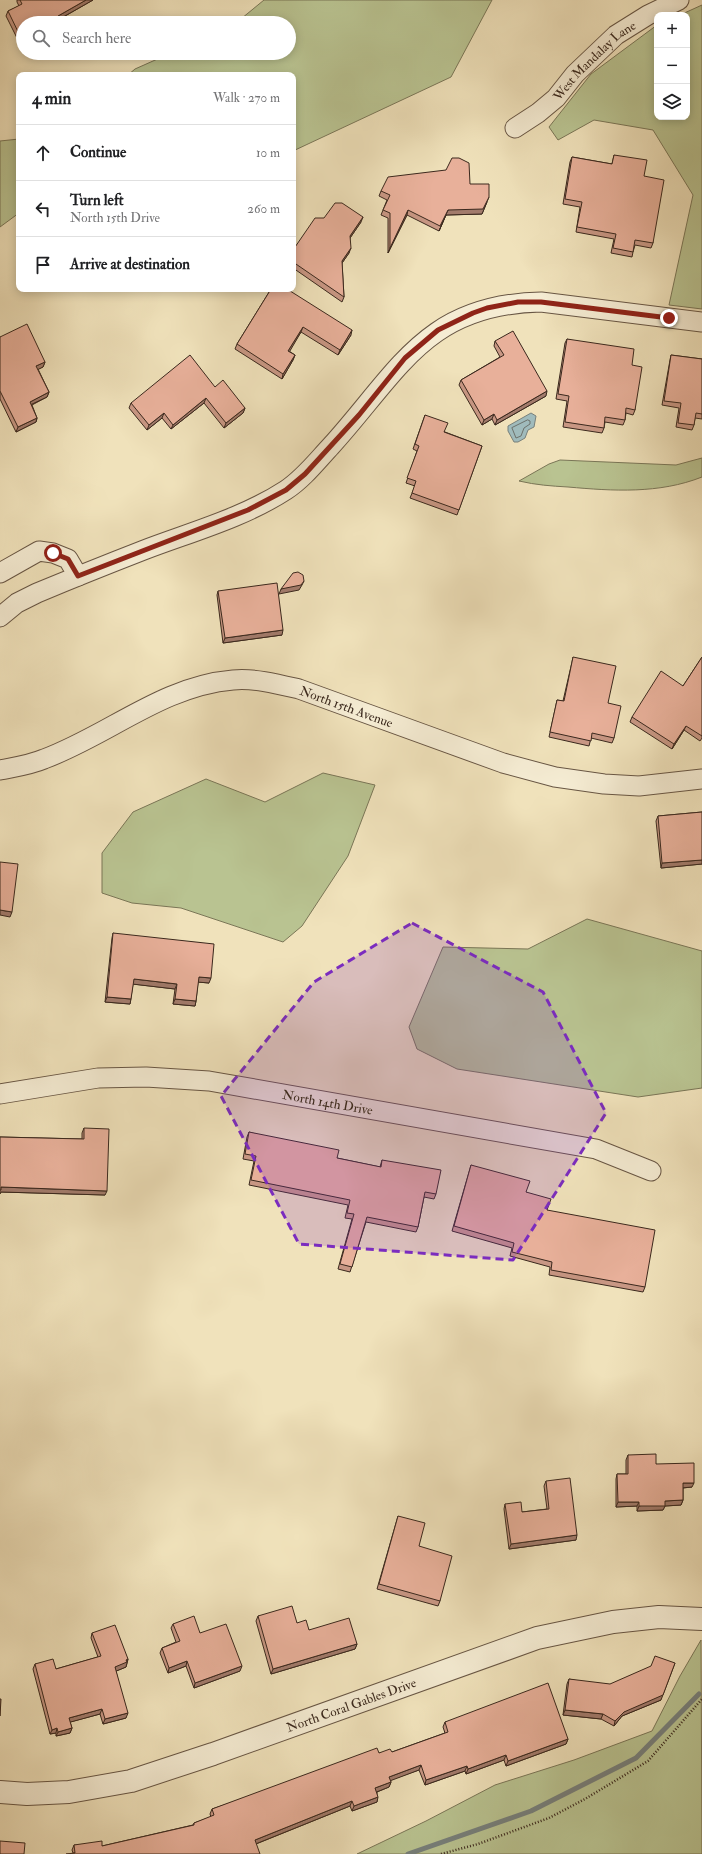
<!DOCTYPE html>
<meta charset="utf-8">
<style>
:root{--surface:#fff;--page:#f6f6f6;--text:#202124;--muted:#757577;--line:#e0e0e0}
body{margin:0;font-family:"IM FELL Double Pica",serif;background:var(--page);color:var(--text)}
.controls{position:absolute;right:12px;top:12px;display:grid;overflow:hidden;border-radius:8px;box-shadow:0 2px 10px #0003}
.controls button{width:36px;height:36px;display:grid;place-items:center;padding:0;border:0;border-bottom:1px solid var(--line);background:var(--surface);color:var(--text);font:20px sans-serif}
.stop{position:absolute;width:12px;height:12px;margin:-9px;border:3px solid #8f2418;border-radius:50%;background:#fff}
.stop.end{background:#8f2418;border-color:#fff;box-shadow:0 1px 4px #0008}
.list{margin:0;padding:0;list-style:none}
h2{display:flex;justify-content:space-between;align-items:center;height:52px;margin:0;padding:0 16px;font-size:17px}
h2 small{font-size:13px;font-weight:400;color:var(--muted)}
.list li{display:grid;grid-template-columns:26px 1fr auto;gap:12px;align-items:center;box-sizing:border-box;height:56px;padding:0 16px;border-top:1px solid var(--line)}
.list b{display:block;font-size:15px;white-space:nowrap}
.list p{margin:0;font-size:13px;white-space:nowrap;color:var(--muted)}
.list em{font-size:13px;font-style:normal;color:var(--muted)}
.icon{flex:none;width:22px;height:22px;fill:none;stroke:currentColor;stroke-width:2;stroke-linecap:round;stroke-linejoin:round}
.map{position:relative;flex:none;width:702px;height:1854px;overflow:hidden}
.search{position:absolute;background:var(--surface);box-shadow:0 2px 10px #0003;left:16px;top:16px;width:280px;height:44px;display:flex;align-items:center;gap:10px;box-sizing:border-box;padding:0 14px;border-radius:22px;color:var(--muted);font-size:15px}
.panel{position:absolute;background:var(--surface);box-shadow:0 2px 10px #0003;left:16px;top:72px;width:280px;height:220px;border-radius:8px}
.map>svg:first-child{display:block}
</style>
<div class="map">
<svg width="702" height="1854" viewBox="0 0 702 1854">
<rect width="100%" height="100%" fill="#f0e2bb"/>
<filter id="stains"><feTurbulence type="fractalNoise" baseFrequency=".005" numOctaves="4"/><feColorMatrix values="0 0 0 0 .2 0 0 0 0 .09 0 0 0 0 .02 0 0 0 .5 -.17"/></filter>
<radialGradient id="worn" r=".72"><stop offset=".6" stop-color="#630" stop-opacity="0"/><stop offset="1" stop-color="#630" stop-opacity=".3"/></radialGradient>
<g fill="#b9c391" stroke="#7a7657">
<path d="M 264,0 L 492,0 L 451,77 L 293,151 L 293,75 L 128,75 L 135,69 L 171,53 L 289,53 L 289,23 L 236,23 Z"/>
<path d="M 702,5 L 702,309 L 669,305 L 693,195 L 653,130 L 594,120 L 558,140 L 549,127 L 591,74 L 657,25 L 657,117 L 687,117 L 687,15 L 680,15 Z"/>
<path d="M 19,139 L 19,213 L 0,227 L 0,141 Z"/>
<path d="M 702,458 L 702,477 C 659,494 613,491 568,487 C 551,486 536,485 519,481 L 549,464 L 560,460 L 676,465 Z"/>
<path d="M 323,773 L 375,785 L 348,856 L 302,926 L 283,942 L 181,908 L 132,903 L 102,893 L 102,853 L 133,812 L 206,779 L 265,802 Z"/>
<path d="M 587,919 L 702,951 L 702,1088 L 638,1097 L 457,1069 L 417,1049 L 409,1027 L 443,947 L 528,949 Z"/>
<path d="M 701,1640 L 702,1854 L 357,1854 L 426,1821 L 495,1785 L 574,1760 L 652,1731 L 680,1676 Z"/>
</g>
<path fill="#a0bbbc" stroke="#77807c" d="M 531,413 L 536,416 L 534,427 L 528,430 L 525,438 L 518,442 L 514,442 L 508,431 L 508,426 Z"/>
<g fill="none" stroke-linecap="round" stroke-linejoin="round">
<path stroke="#6d726c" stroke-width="1" d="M 528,420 L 530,421 L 530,424 L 524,428 L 521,436 L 516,438 L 512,428 Z"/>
<path stroke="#77807c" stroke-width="5" d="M 408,1854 L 531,1811 L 636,1758 L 699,1694"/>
<defs>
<g id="minor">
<path id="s1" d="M 515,128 L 538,113 L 556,98 L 575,74 L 616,35 L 648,15 L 679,0"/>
<path d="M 0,573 L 39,551 L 53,553 L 68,559 L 78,576"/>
<path d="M 0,617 L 17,603 L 37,593 C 73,578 108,564 144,550 C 191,532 243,518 286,490 C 303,479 317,461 331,446 C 399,371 426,304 541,302 L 702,322"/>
<path id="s2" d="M 0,770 C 15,767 30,765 44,759 C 109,735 162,686 233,680 C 255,678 278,684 299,689 L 503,763 L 555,777 L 604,784 L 639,786 L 702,779"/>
<path id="s3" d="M 0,1094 L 98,1078 L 146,1077 L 209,1081 L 596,1149 L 651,1171"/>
</g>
<g id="tertiary">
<path id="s4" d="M 0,1792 L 27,1794 L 69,1792 L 131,1781 L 213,1754 L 537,1638 L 613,1622 L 659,1617 L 702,1619"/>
</g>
</defs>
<use href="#minor" stroke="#685644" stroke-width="21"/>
<use href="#tertiary" stroke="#685644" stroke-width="24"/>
<path stroke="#3a281d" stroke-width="2.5" stroke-dasharray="1 2" stroke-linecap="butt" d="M 441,1854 L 478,1844 L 549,1818 L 585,1799 L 648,1761 L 702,1699"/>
<use href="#minor" stroke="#f5ecd3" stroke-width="19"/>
<use href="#tertiary" stroke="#f5ecd3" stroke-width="22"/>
</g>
<g fill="#c89784" stroke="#3a281d">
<path d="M 17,0 L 93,0 L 60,19 L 23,23 L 23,50 L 6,16 L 8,11 L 19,6 L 17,2 Z"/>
<path d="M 614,155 L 644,176 L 653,243 L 651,248 L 635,245 L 633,252 L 632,257 L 611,253 L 614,239 L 576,232 L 580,207 L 563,204 L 570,162 L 572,157 L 612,164 Z"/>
<path d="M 470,184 L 487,202 L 482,214 L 446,215 L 439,231 L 407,215 L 388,253 L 388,218 L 381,215 L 387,200 L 379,196 L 381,191 Z"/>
<path d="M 361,222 L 350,238 L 349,253 L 342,263 L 344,297 L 342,302 L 293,268 L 293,250 Z"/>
<path d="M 271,289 L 351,335 L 338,355 L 301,332 L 289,351 L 295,355 L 293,360 L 282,379 L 235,349 L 237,344 Z"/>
<path d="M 0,337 L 45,362 L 43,367 L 38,369 L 49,392 L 47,397 L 32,405 L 37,418 L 36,422 L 16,432 L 0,399 Z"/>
<path d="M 567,339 L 632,365 L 635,410 L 633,415 L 626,413 L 625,420 L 623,425 L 605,422 L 604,428 L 602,433 L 563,427 L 567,401 L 556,399 L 565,343 Z"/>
<path d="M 495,341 L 546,396 L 495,425 L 492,419 L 482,425 L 459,385 L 461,380 L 500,357 L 494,346 Z"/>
<path d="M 671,355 L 702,359 L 702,419 L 695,418 L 694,425 L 692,430 L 676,427 L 679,408 L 662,405 L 670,360 Z"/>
<path d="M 215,387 L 245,408 L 243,413 L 224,428 L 204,403 L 171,429 L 162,418 L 147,430 L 129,408 L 131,403 Z"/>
<path d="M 425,415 L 445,432 L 482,446 L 457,515 L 410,498 L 415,486 L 406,483 L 417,451 L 413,449 Z"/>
<path d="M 218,591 L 282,635 L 223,643 L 217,595 Z"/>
<path d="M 573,657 L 608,703 L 614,738 L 612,743 L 591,738 L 589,746 L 549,737 L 556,705 L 557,700 L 563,701 L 572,662 Z"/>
<path d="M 702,657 L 702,738 L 700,741 L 684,730 L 672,749 L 630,722 L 632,717 L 683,686 Z"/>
<path d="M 702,812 L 702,864 L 661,868 L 656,821 L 658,816 Z"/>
<path d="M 113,933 L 209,983 L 198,982 L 196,1001 L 195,1006 L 173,1004 L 175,989 L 133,984 L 130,1004 L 105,1002 L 112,938 Z"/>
<path d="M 84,1128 L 105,1195 L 1,1192 L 0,1137 L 82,1139 L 82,1133 Z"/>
<path d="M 249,1132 L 337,1158 L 380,1167 L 382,1160 L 436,1194 L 434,1199 L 424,1197 L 418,1227 L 416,1232 L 366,1222 L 350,1272 L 338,1269 L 352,1219 L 345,1218 L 348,1205 L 249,1185 L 254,1161 L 243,1159 L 247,1137 Z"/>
<path d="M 471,1165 L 526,1192 L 547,1210 L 645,1287 L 643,1292 L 549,1275 L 550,1267 L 510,1256 L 512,1248 L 452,1231 Z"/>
<path d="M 628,1455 L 656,1464 L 692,1487 L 683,1488 L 683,1500 L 681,1505 L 665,1506 L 663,1510 L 637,1511 L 637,1506 L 616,1507 L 616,1479 L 617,1474 L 626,1474 L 626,1460 Z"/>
<path d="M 546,1481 L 576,1540 L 509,1549 L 504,1509 L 505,1504 L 522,1512 L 547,1509 L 544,1486 Z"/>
<path d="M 398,1516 L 419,1546 L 440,1601 L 438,1606 L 377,1589 Z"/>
<path d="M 258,1616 L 297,1623 L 309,1630 L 357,1644 L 355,1649 L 271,1674 L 256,1621 Z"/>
<path d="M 173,1624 L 200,1633 L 240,1671 L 194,1688 L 186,1666 L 168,1673 L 160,1653 L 162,1648 L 176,1642 L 171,1628 Z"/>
<path d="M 92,1633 L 128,1659 L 126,1667 L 116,1671 L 126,1718 L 103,1724 L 100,1714 L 70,1722 L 72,1728 L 70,1733 L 56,1736 L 56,1733 L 50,1734 L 33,1669 L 35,1664 L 56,1669 L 98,1657 L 91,1638 Z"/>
<path d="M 569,1679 L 661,1700 L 622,1716 L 614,1726 L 601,1719 L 563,1715 L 567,1684 Z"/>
<path d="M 445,1722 L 568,1739 L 566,1744 L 506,1766 L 504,1760 L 466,1774 L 465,1771 L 425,1785 L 419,1770 L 390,1780 L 391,1782 L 389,1787 L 377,1792 L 377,1802 L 352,1811 L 350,1806 L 256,1844 L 73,1853 L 72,1850 L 74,1845 L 102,1846 L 193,1825 L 194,1823 L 211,1817 L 210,1814 L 212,1809 L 379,1753 L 392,1752 L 445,1733 L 443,1727 Z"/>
</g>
<g fill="#a27b6c" stroke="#3a281d">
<path d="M 86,0 L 93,0 L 56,21 L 58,16 Z"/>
<path d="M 489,197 L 482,214 L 446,215 L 439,231 L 448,210 Z"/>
<path d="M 408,210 L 407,215 L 388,253 L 390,248 Z"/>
<path d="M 363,217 L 361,222 L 348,241 L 350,236 Z"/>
<path d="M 351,248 L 349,253 L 340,266 L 342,261 Z"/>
<path d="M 303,327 L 301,332 L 287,356 L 288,351 Z"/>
<path d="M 352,330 L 351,335 L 338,355 L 340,350 Z"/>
<path d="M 295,355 L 293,360 L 282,379 L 283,374 Z"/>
<path d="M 45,362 L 43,367 L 35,371 L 36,366 Z"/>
<path d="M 547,391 L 546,396 L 495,425 L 497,420 Z"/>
<path d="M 49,392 L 47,397 L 28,406 L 30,402 Z"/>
<path d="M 206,398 L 204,403 L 171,429 L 173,425 Z"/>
<path d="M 245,408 L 243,413 L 224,428 L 226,423 Z"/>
<path d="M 164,413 L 162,418 L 147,430 L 149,425 Z"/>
<path d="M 494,414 L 492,419 L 482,425 L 484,420 Z"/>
<path d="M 37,418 L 36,422 L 16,432 L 18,427 Z"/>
<path d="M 304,581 L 302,585 L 299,590 L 279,594 L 281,589 Z"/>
<path d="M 283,630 L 282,635 L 223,643 L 225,638 Z"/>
<path d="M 686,726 L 684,730 L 672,749 L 674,744 Z"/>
<path d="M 702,860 L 702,864 L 661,868 L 662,863 Z"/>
<path d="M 0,910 L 12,912 L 10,917 L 0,915 Z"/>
<path d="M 199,977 L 211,978 L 209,983 L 197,982 Z"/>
<path d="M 134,979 L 177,984 L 175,989 L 132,984 Z"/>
<path d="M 107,997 L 131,999 L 130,1004 L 105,1002 Z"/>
<path d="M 175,999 L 196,1001 L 195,1006 L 173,1004 Z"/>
<path d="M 1,1187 L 107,1191 L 105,1195 L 1,1192 L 0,1194 L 0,1190 Z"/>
<path d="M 683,1483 L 694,1483 L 692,1487 L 681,1488 Z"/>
<path d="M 683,1500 L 681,1505 L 665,1506 L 663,1510 L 637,1511 L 639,1506 L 665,1501 Z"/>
<path d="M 618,1502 L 639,1502 L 637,1506 L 616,1507 Z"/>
<path d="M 577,1535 L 576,1540 L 509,1549 L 511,1544 Z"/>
<path d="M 357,1644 L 355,1649 L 271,1674 L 273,1669 Z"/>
<path d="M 128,1659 L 126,1667 L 114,1672 L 115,1667 Z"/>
<path d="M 187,1661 L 186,1666 L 168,1673 L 169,1668 Z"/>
<path d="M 675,1663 L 661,1700 L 622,1716 L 614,1726 L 615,1721 L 624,1712 Z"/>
<path d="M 242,1666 L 240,1671 L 194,1688 L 195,1683 Z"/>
<path d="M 102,1709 L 100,1714 L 67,1723 L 69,1718 Z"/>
<path d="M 565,1710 L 603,1714 L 601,1719 L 563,1715 Z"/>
<path d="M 128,1713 L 126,1718 L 103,1724 L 105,1719 Z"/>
<path d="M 57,1728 L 56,1733 L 50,1734 L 52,1730 Z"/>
<path d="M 72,1728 L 70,1733 L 56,1736 L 58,1732 Z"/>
<path d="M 568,1739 L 566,1744 L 506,1766 L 508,1761 Z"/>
<path d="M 506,1755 L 504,1760 L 466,1774 L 468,1769 Z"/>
<path d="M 421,1765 L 419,1770 L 387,1782 L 389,1777 Z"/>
<path d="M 467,1766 L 465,1771 L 425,1785 L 426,1780 Z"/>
<path d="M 391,1782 L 389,1787 L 374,1793 L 375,1788 Z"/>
<path d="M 378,1797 L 377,1802 L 352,1811 L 354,1806 Z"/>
<path d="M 352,1801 L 350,1806 L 253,1845 L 255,1840 Z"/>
</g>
<g fill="#e8b09a" stroke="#3a281d">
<path d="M 20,0 L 86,0 L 58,16 L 62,23 L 23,23 L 23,42 L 8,11 L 22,4 Z"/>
<path d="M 614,155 L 647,160 L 644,176 L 664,180 L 653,243 L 635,240 L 633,252 L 613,248 L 616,234 L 577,227 L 582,202 L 565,199 L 572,157 L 612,164 Z"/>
<path d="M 452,158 L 459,158 L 469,163 L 470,184 L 489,184 L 489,197 L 483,209 L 448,210 L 440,226 L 408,210 L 390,248 L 390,213 L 383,210 L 390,195 L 381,191 L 388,177 L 446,170 Z"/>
<path d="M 335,203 L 342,203 L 363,217 L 350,236 L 351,248 L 342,261 L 344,297 L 293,262 L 293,250 L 315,218 L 324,218 Z"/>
<path d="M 271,289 L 287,289 L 352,330 L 340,350 L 303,327 L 288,351 L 295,355 L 283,374 L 237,344 Z"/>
<path d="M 27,324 L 45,362 L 36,366 L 49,392 L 30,402 L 37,418 L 18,427 L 0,391 L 0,337 Z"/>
<path d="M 513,331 L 547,391 L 497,420 L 494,414 L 484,420 L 461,380 L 504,355 L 495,341 Z"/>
<path d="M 567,339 L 634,349 L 632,365 L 642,367 L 635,410 L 626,408 L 625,420 L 605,417 L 604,428 L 565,422 L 569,396 L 558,394 Z"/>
<path d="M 190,355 L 215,387 L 223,380 L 245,408 L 226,423 L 206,398 L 173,425 L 164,413 L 149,425 L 131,403 Z"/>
<path d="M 671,355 L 702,359 L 702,414 L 696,413 L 694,425 L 678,423 L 681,403 L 664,401 Z"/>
<path d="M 425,415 L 448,423 L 444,432 L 482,446 L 459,510 L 412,493 L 416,481 L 407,478 L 419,446 L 415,444 Z"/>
<path d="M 298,572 L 303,575 L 304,581 L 301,585 L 281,589 L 293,573 Z"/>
<path d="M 277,583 L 283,630 L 225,638 L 218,591 Z"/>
<path d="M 573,657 L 616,666 L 608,703 L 621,706 L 614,738 L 592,733 L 591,741 L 550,732 L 557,700 L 564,701 Z"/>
<path d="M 702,657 L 702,736 L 686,726 L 674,744 L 632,717 L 661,671 L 683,686 Z"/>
<path d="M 702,812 L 702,860 L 662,863 L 658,816 Z"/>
<path d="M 0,862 L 18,864 L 12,912 L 0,910 Z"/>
<path d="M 113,933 L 214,944 L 211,978 L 199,977 L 196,1001 L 175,999 L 177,984 L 134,979 L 131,999 L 107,997 Z"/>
<path d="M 84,1128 L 109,1129 L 107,1191 L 1,1187 L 1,1190 L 0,1190 L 0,1137 L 84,1139 Z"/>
<path d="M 249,1132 L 339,1150 L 337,1158 L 381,1167 L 382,1160 L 441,1170 L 436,1194 L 425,1192 L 418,1227 L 367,1217 L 352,1267 L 340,1264 L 354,1214 L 347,1213 L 350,1200 L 251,1180 L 256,1156 L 245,1154 Z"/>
<path d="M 471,1165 L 530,1181 L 526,1192 L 551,1199 L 547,1210 L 655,1230 L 645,1287 L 551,1270 L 552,1262 L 512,1252 L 514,1243 L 454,1226 Z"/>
<path d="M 656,1454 L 656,1464 L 694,1463 L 694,1483 L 683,1483 L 683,1500 L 665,1501 L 665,1506 L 639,1506 L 639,1502 L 618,1502 L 617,1474 L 628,1474 L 628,1455 Z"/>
<path d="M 570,1478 L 577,1535 L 511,1544 L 505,1504 L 521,1502 L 522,1512 L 549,1509 L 546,1481 Z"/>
<path d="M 398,1516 L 425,1523 L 419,1546 L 452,1556 L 440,1601 L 379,1584 Z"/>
<path d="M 292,1606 L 297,1623 L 306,1620 L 309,1630 L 349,1618 L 357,1644 L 273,1669 L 258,1616 Z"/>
<path d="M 194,1616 L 200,1633 L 226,1624 L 242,1666 L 195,1683 L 187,1661 L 169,1668 L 162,1648 L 180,1641 L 173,1624 Z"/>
<path d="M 115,1625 L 128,1659 L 126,1660 L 127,1662 L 115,1667 L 128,1713 L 105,1719 L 102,1709 L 69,1718 L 72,1728 L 58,1732 L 57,1728 L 52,1730 L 35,1664 L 53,1659 L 56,1669 L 101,1656 L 92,1633 Z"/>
<path d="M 655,1656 L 675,1663 L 663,1695 L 624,1712 L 615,1721 L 603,1714 L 565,1710 L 569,1679 L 610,1684 L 651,1666 Z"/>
<path d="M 548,1683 L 568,1739 L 508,1761 L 506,1755 L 468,1769 L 467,1766 L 426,1780 L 421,1765 L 389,1777 L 391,1782 L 375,1788 L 378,1797 L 354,1806 L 352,1801 L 255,1840 L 260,1854 L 66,1854 L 75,1853 L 74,1845 L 102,1841 L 102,1846 L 194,1825 L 194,1823 L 214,1815 L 212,1809 L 377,1748 L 379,1753 L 390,1749 L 392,1752 L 448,1732 L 445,1722 Z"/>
<path d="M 0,1699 L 1,1699 L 0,1716 Z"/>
<path d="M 0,1841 L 25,1843 L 24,1854 L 0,1854 Z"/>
</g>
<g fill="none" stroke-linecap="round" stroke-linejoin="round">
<path stroke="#8f2418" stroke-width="5" d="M 53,553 L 68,559 L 78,576 L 248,510 L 286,490 L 305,474 L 359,415 L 405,358 L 438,330 L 473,313 L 487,308 L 518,302 L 541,302 L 669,318"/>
</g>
<path fill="#7b2cbf" fill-opacity="0.2" stroke="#7b2cbf" stroke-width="3" stroke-dasharray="8 5" stroke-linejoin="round" d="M 412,923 L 543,992 L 606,1113 L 513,1260 L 299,1244 L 221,1096 L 314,982 Z"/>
<g text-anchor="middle" stroke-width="3" stroke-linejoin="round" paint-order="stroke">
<g font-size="13" fill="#3a281d" stroke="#f5ecd3">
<text dy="5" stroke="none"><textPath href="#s1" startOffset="105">West Mandalay Lane</textPath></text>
<text dy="5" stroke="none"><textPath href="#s2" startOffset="369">North 15th Avenue</textPath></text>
<text dy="5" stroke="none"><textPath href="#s3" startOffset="331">North 14th Drive</textPath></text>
<text dy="5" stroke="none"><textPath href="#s4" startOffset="365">North Coral Gables Drive</textPath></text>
</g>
</g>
<rect width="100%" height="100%" filter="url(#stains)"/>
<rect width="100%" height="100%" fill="url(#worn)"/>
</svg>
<div class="controls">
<button>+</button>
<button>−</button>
<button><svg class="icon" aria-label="layers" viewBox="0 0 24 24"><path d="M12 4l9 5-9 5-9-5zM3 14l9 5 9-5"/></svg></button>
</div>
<div class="stop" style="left:53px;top:553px"></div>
<div class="stop end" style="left:669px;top:318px"></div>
<div class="search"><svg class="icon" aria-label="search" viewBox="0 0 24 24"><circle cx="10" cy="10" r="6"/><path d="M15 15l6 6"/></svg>Search here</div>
<section class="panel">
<h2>4 min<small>Walk · 270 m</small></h2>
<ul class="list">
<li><svg class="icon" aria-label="ahead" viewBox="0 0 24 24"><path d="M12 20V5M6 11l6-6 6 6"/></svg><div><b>Continue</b></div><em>10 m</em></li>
<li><svg class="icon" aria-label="left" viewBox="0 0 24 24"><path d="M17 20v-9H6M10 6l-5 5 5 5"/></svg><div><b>Turn left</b><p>North 15th Drive</p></div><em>260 m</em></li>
<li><svg class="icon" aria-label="arrive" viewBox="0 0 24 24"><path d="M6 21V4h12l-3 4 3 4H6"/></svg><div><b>Arrive at destination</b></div></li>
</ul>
</section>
</div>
